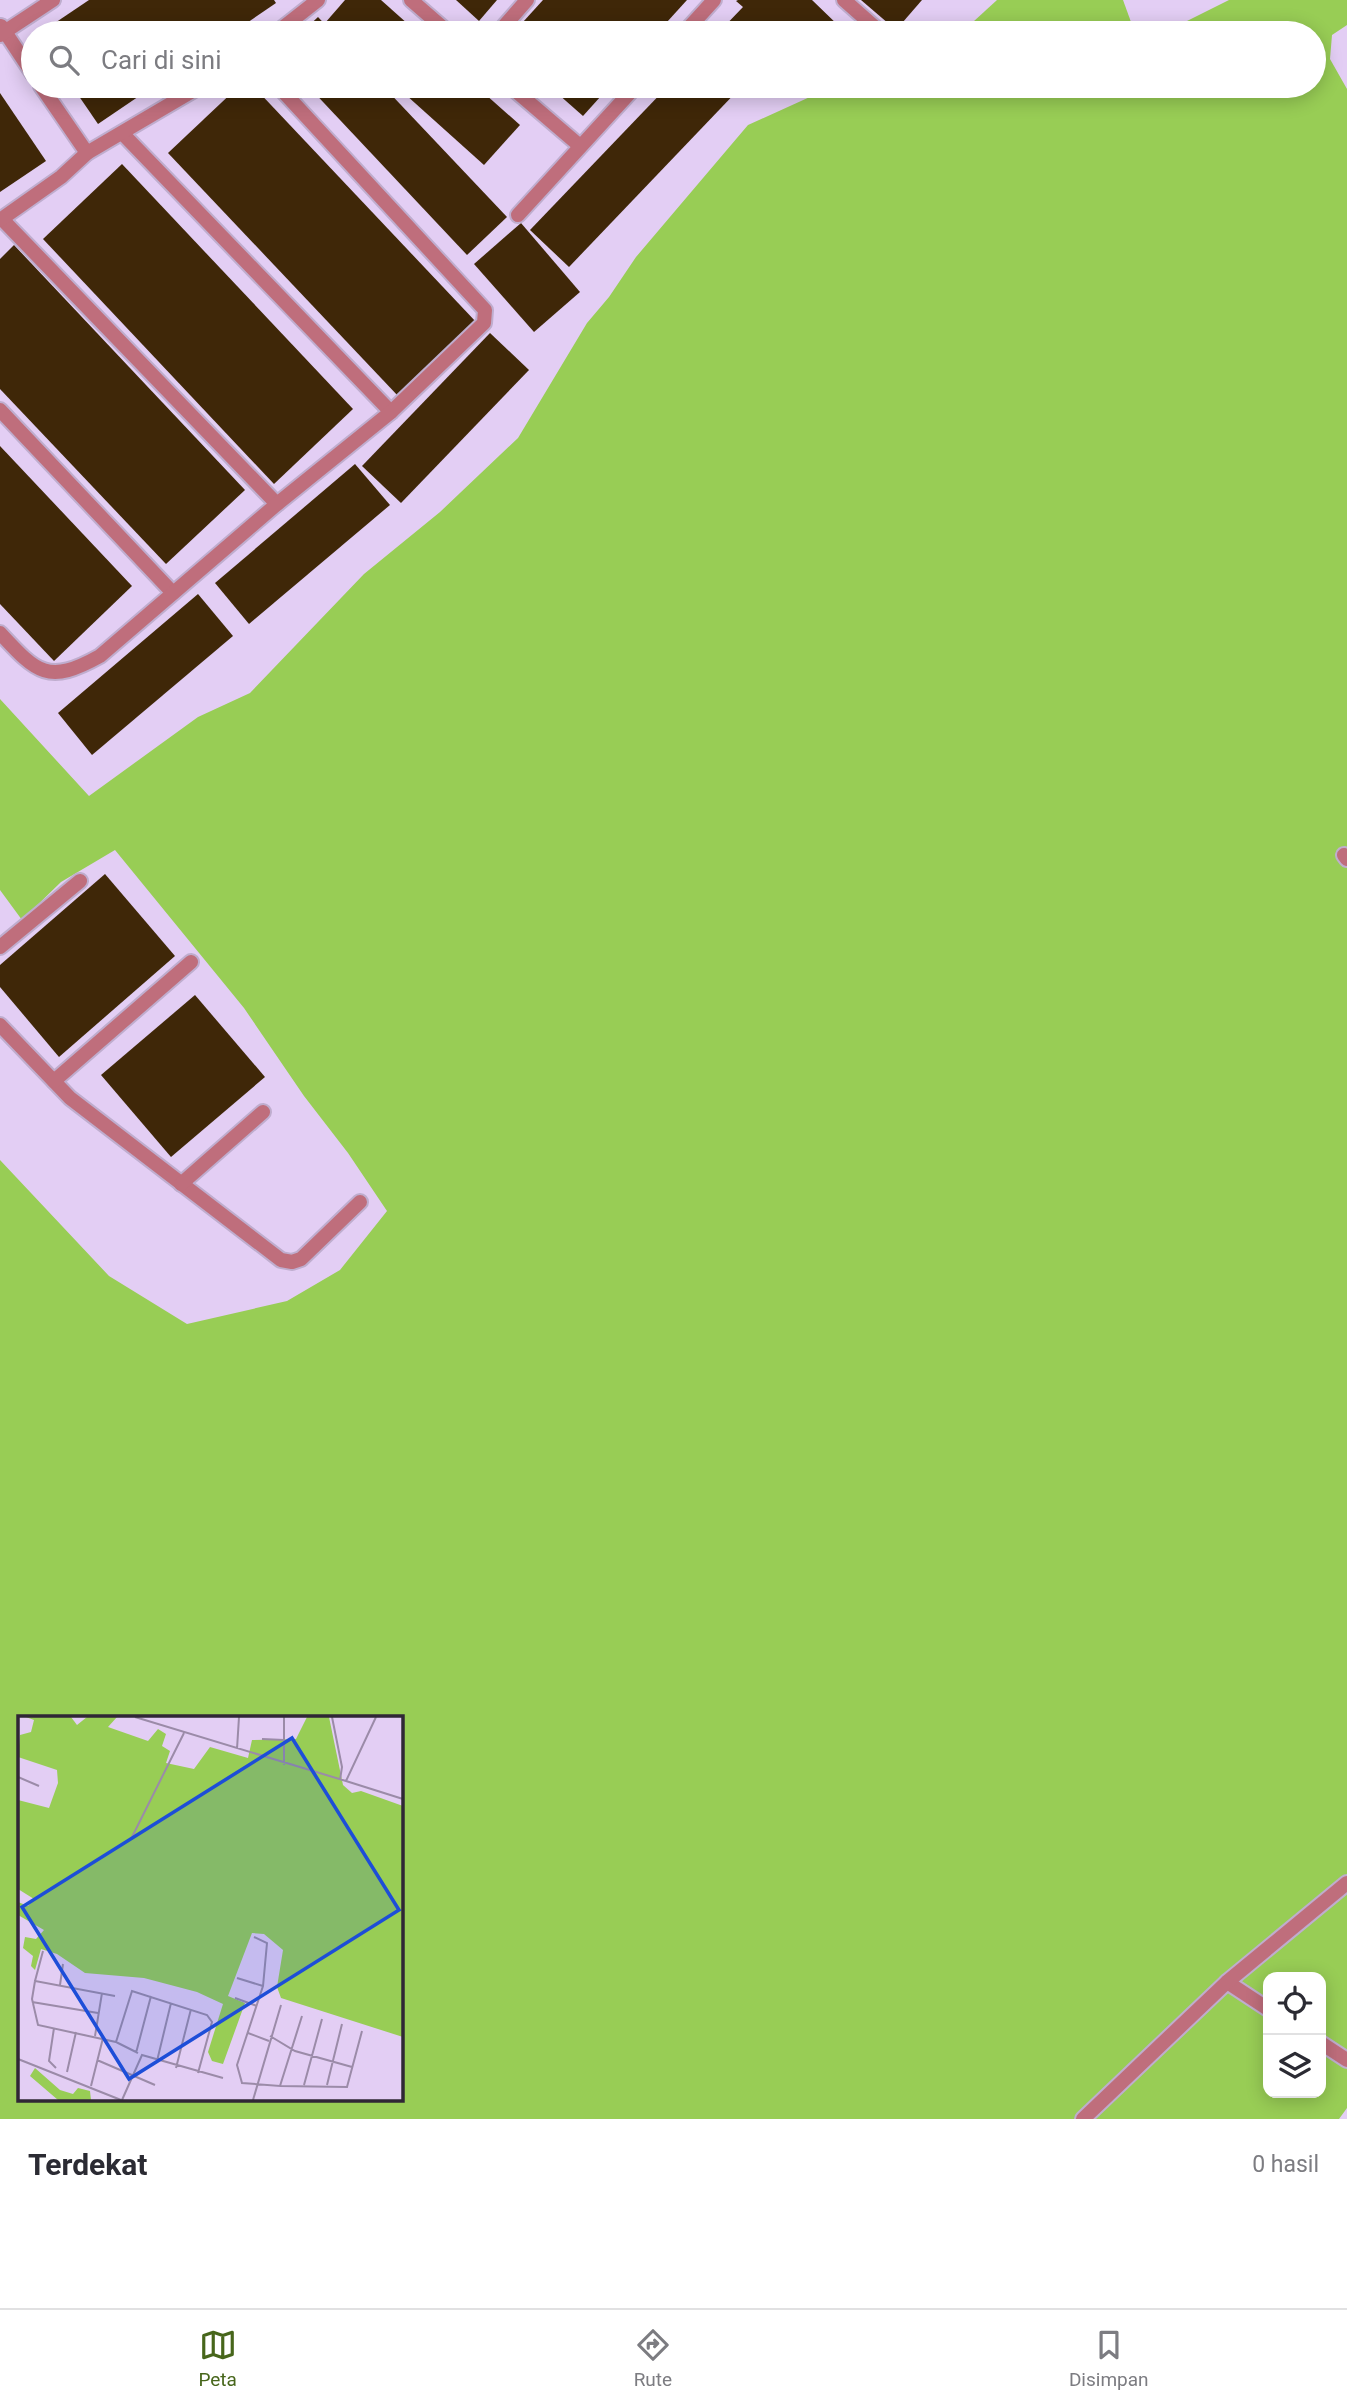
<!DOCTYPE html>
<html lang="id">
<style>
:root{--surface:#fff;--page:#f7f7f7;--text:#2b2b33;--muted:#7c7c81;--line:#e1e1e2;--accent:#47661b}
body{margin:0;font-family:Roboto,sans-serif;background:var(--page);color:var(--text)}
.controls{position:absolute;right:21px;bottom:21px;display:grid;overflow:hidden;border-radius:14px;box-shadow:0 4px 18px #0003}
.controls button{width:63px;height:63px;display:grid;place-items:center;padding:0;border:0;border-bottom:2px solid var(--line);background:var(--surface);color:var(--text);font:35px sans-serif}
.list{margin:0;padding:0;list-style:none}
h2{display:flex;justify-content:space-between;align-items:center;height:91px;margin:0;padding:0 28px;font-size:30px}
h2 small{font-size:23px;font-weight:400;color:var(--muted)}
.icon{flex:none;width:38px;height:38px;fill:none;stroke:currentColor;stroke-width:2;stroke-linecap:round;stroke-linejoin:round}
.map{position:relative;flex:none;width:1347px;height:2119px;overflow:hidden}
.search{position:absolute;background:var(--surface);box-shadow:0 4px 18px #0003;left:21px;right:21px;top:21px;height:77px;display:flex;align-items:center;gap:18px;box-sizing:border-box;padding:0 24px;border-radius:38px;color:var(--muted);font-size:26px}
.sheet{height:189px;background:var(--surface)}
nav{display:flex;justify-content:space-around;align-items:center;box-sizing:border-box;height:98px;border-top:2px solid var(--line);background:var(--surface);font-size:19px;color:var(--muted)}
nav a{display:grid;justify-items:center;gap:4px}
nav .on{color:var(--accent)}
.map>svg:first-child{display:block}
</style>
<div class="map">
<svg width="1347" height="2119" viewBox="0 0 1347 2119">
<rect width="100%" height="100%" fill="#e3cef4"/>
<g fill="#98cd55" fill-rule="evenodd">
<path d="M 997,0 L 1123,0 L 1135,33 L 961,33 Z"/>
<path d="M 1229,0 L 1347,0 L 1347,25 L 1332,35 L 1330,59 L 1347,89 L 1347,2108 L 1339,2119 L 0,2119 L 0,1160 L 109,1276 L 187,1324 L 287,1301 L 340,1270 L 387,1211 L 348,1153 L 304,1096 L 244,1008 L 115,850 L 61,882 L 22,920 L 0,890 L 0,699 L 89,796 L 198,717 L 250,693 L 364,574 L 440,512 L 518,438 L 587,323 L 609,297 L 636,257 L 748,125 L 834,86 L 1314,86 L 1314,33 L 1163,33 ZM 19,1718 L 401,1718 L 401,2100 L 19,2100 ZM 1268,1977 L 1321,1977 L 1321,2093 L 1268,2093 Z"/>
</g>
<g fill="#3f2708">
<path d="M 89,0 L 274,0 L 276,3 L 232,33 L 40,33 Z"/>
<path d="M 345,0 L 381,0 L 418,33 L 337,33 L 325,23 Z"/>
<path d="M 456,0 L 497,0 L 479,21 Z"/>
<path d="M 543,0 L 687,0 L 657,33 L 513,33 Z"/>
<path d="M 738,0 L 812,0 L 841,28 L 836,33 L 718,33 L 743,7 L 736,1 Z"/>
<path d="M 861,0 L 922,0 L 896,30 Z"/>
<path d="M 318,17 L 333,33 L 301,33 Z"/>
<path d="M 72,86 L 154,86 L 98,124 Z"/>
<path d="M 239,86 L 253,86 L 477,323 L 399,397 L 168,153 Z"/>
<path d="M 308,86 L 383,86 L 507,217 L 467,255 Z"/>
<path d="M 396,86 L 476,86 L 520,125 L 484,165 Z"/>
<path d="M 549,86 L 610,86 L 583,116 Z"/>
<path d="M 668,86 L 742,86 L 569,267 L 530,230 Z"/>
<path d="M 0,93 L 46,161 L 0,192 Z"/>
<path d="M 122,164 L 353,409 L 274,484 L 43,239 Z"/>
<path d="M 521,223 L 580,292 L 534,332 L 474,264 Z"/>
<path d="M 14,245 L 245,490 L 166,564 L 0,389 L 0,259 Z"/>
<path d="M 490,333 L 529,370 L 401,503 L 362,466 Z"/>
<path d="M 0,446 L 132,586 L 54,661 L 0,604 Z"/>
<path d="M 355,464 L 390,505 L 249,624 L 215,583 Z"/>
<path d="M 198,594 L 233,636 L 92,755 L 58,713 Z"/>
<path d="M 105,874 L 175,956 L 59,1057 L 0,987 L 0,965 Z"/>
<path d="M 195,995 L 265,1077 L 171,1157 L 101,1075 Z"/>
</g>
<g fill="none" stroke-linecap="round" stroke-linejoin="round">
<defs>
<g id="street">
<path d="M 411,0 L 449,33"/>
<path d="M 844,0 L 878,30"/>
<path d="M 1,26 L 33,74"/>
<path d="M 276,33 L 318,0"/>
<path d="M 498,33 L 527,0"/>
<path d="M 684,33 L 714,0"/>
<path d="M 0,35 L 53,0"/>
<path d="M 510,86 L 580,146"/>
<path d="M 122,133 L 391,412"/>
<path d="M 87,153 L 201,86"/>
<path d="M 518,215 L 636,86"/>
<path d="M 2,219 L 277,504"/>
<path d="M 0,220 L 61,177 L 87,153 L 41,86"/>
<path d="M 0,410 L 173,593"/>
<path d="M 0,633 C 37,673 48,685 100,656 L 277,504 L 391,412 L 484,323 L 485,310 L 278,86"/>
<path d="M 1344,855 L 1347,859"/>
<path d="M 0,947 L 80,881"/>
<path d="M 0,1025 L 70,1098 L 281,1260 L 292,1262 L 301,1259 L 360,1202"/>
<path d="M 54,1081 L 191,962"/>
<path d="M 181,1184 L 263,1112"/>
<path d="M 1227,1982 L 1268,2009"/>
<path d="M 1321,2043 L 1347,2060"/>
<path d="M 1083,2119 L 1227,1982 L 1347,1883"/>
</g>
</defs>
<use href="#street" stroke="#bfadce" stroke-width="18"/>
<use href="#street" stroke="#bf6e7c" stroke-width="14"/>
</g>
<g transform="translate(18 1716)">
<rect width="385" height="385" fill="#e3cef4"/>
<path d="M 8,1 L 53,1 L 59,9 L 69,1 L 99,1 L 90,11 L 130,25 L 140,13 L 148,18 L 144,30 L 152,35 L 148,47 L 176,53 L 192,31 L 230,42 L 234,24 L 278,23 L 289,1 L 311,1 L 325,69 L 334,77 L 343,75 L 385,90 L 385,321 L 263,282 L 259,271 L 265,234 L 246,218 L 234,217 L 210,280 L 227,287 L 205,348 L 194,345 L 190,336 L 205,288 L 179,276 L 126,262 L 67,257 L 39,238 L 23,233 L 17,254 L 13,250 L 15,240 L 5,232 L 7,221 L 18,223 L 26,214 L 0,199 L 0,186 L 10,190 L 16,183 L 0,173 L 0,84 L 31,92 L 40,67 L 39,54 L 0,41 L 2,19 L 13,16 L 16,4 ZM 17,352 L 42,374 L 55,378 L 60,372 L 72,375 L 73,384 L 40,384 L 12,360 Z" fill="#98cd55"/>
<path fill="none" stroke="#9b8ba8" stroke-width="2" d="M 117,1 L 328,65 L 358,1M 314,1 L 324,51 L 322,64M 244,23 L 266,24M 219,33 L 221,1M 266,49 L 266,1M 0,61 L 21,70M 328,65 L 385,83M 113,123 L 166,17M 236,221 L 249,227 L 245,270 L 219,349 L 224,367 L 262,370 L 284,300M 25,235 L 17,265 L 97,280M 219,262 L 245,270M 17,265 L 14,283 L 20,309 L 98,326 L 114,275 L 189,299 L 194,306 L 180,357M 42,269 L 45,248M 217,282 L 239,290M 14,286 L 80,297M 36,312 L 31,345 L 38,352M 230,317 L 251,325M 77,320 L 84,277M 252,320 L 277,335 L 334,351M 98,326 L 120,337M 118,337 L 133,280M 0,343 L 103,384M 79,344 L 137,369M 139,345 L 153,287M 158,352 L 173,293M 49,356 L 58,316M 286,369 L 304,303M 309,369 L 324,308M 73,370 L 85,322M 262,370 L 329,371 L 344,315M 104,384 L 124,339 L 205,362M 235,384 L 263,289"/>
<path fill="#1d4ed8" fill-opacity="0.15" stroke="#1d4ed8" stroke-width="3.5" d="M 274,22 L 381,194 L 111,363 L 4,191 Z"/>
<rect width="385" height="385" fill="none" stroke="#2f2735" stroke-width="3.5"/>
</g>
</svg>
<div class="controls">
<button><svg class="icon" aria-label="locate" viewBox="0 0 24 24"><circle cx="12" cy="12" r="6"/><path d="M12 2v4M12 18v4M2 12h4M18 12h4"/></svg></button>
<button><svg class="icon" aria-label="layers" viewBox="0 0 24 24"><path d="M12 4l9 5-9 5-9-5zM3 14l9 5 9-5"/></svg></button>
</div>
<div class="search"><svg class="icon" aria-label="search" viewBox="0 0 24 24"><circle cx="10" cy="10" r="6"/><path d="M15 15l6 6"/></svg>Cari di sini</div>
</div>
<section class="sheet">
<h2>Terdekat<small>0 hasil</small></h2>
<ul class="list">
</ul>
</section>
<nav>
<a class="on"><svg class="icon" aria-label="map" viewBox="0 0 24 24"><path d="M3 6l6-2 6 2 6-2v14l-6 2-6-2-6 2zM9 4v14M15 6v14"/></svg>Peta</a>
<a><svg class="icon" aria-label="directions" viewBox="0 0 24 24"><path d="M12 3l9 9-9 9-9-9zM9 14v-3h6M13 9l2 2-2 2"/></svg>Rute</a>
<a><svg class="icon" aria-label="saved" viewBox="0 0 24 24"><path d="M7 4h10v16l-5-4-5 4z"/></svg>Disimpan</a>
</nav>
